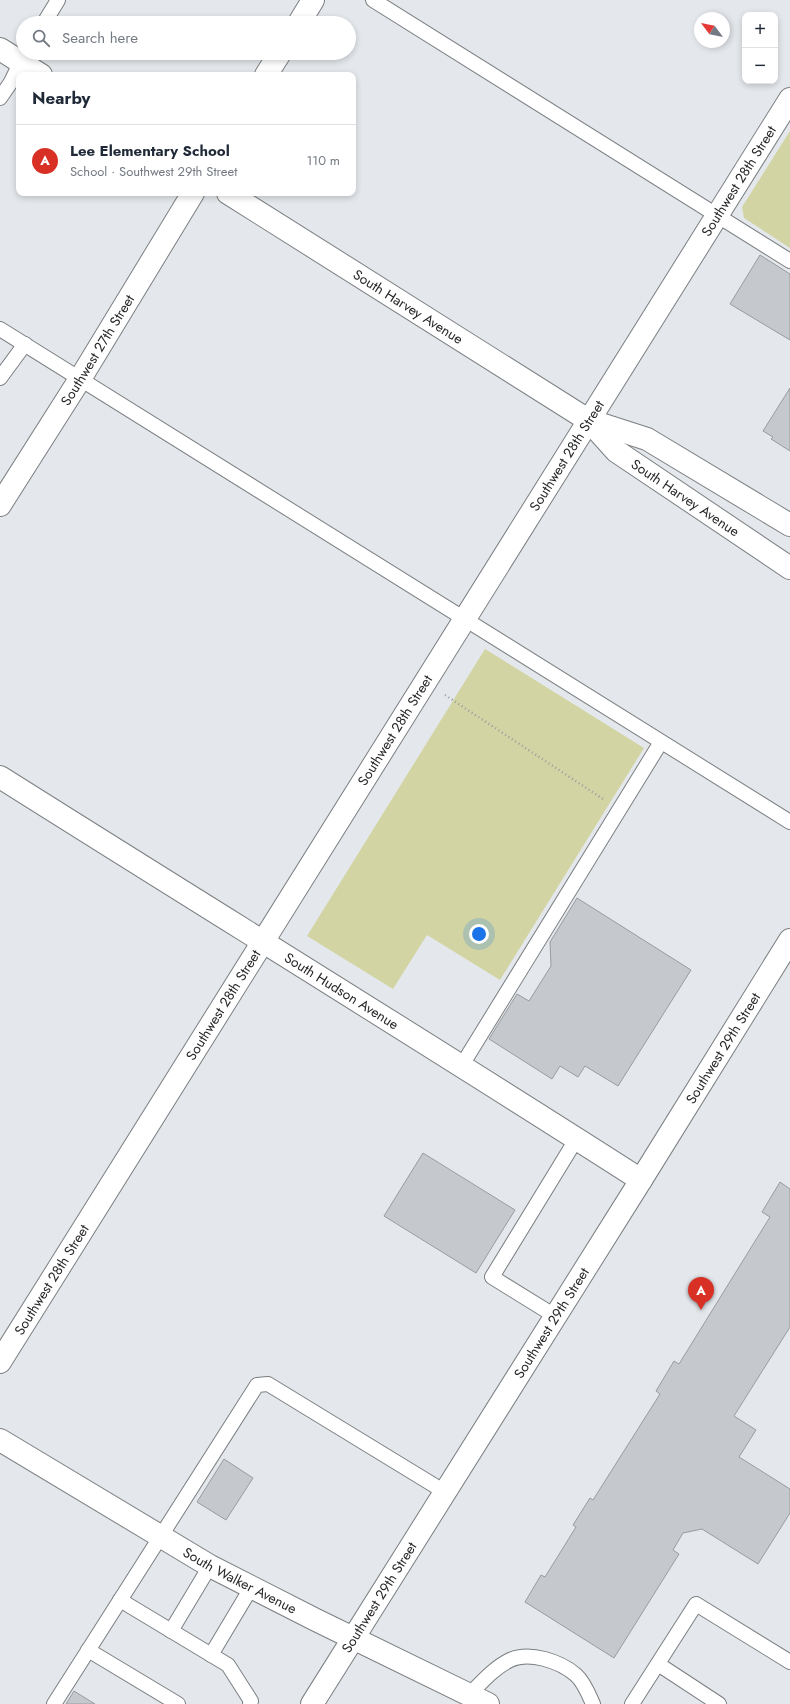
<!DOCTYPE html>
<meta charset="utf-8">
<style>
:root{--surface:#fff;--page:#f6f6f7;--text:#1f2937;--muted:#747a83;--line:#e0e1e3;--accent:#d93025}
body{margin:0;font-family:Jost,sans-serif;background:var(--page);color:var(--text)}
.controls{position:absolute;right:12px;top:12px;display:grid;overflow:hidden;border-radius:8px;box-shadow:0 2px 6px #0003}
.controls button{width:36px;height:36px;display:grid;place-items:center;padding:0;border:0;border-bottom:1px solid var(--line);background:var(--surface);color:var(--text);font:20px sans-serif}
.compass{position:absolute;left:694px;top:12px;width:36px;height:36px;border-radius:50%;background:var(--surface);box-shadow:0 2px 6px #0003;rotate:302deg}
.you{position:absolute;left:479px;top:934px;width:14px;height:14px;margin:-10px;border:3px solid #fff;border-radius:50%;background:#1a73e8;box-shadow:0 0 0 6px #1a73e833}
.badge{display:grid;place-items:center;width:26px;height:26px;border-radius:50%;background:var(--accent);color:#fff;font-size:13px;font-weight:700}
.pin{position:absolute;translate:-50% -33px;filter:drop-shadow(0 1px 2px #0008)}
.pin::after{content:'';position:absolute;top:21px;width:14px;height:12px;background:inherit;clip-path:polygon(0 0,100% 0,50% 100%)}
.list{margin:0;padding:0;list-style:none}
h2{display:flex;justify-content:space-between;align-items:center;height:52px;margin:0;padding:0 16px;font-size:17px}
h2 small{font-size:13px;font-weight:400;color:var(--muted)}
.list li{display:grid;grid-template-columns:26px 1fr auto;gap:12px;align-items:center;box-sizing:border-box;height:72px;padding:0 16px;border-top:1px solid var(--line)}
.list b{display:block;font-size:15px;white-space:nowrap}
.list p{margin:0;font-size:13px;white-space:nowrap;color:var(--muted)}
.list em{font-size:13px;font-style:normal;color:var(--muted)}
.icon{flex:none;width:22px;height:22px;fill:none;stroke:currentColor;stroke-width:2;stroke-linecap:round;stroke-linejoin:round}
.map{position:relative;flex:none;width:790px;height:1704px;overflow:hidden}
.search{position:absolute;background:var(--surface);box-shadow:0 2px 6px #0003;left:16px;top:16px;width:340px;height:44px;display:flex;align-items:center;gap:10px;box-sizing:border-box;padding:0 14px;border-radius:22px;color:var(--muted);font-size:15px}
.panel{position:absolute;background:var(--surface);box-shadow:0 2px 6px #0003;left:16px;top:72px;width:340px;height:124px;border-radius:8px}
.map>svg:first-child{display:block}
</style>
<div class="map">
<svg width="790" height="1704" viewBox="0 0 790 1704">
<rect width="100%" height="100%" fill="#e4e8ec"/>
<g fill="#d2d5a3">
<path d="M 790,131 L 790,248 L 744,218 L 742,207 Z"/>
<path d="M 485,649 L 644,748 L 500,980 L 427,935 L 393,989 L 307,936 Z"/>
</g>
<g fill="#c5c9cd" stroke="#989c9f">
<path d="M 760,255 L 790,274 L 790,340 L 730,304 Z"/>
<path d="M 790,388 L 790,451 L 771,439 L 773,437 L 763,431 Z"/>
<path d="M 577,898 L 691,970 L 618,1086 L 585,1066 L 578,1077 L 560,1066 L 552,1079 L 489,1039 L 517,994 L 529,1001 L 551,966 L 550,942 Z"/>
<path d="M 423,1153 L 515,1210 L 476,1273 L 384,1216 Z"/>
<path d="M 780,1182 L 790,1189 L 790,1327 L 734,1416 L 756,1430 L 739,1457 L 790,1489 L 790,1513 L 758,1564 L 702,1529 L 683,1533 L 673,1550 L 679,1554 L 614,1658 L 525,1602 L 541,1575 L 545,1577 L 576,1527 L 573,1525 L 590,1498 L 593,1500 L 660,1394 L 656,1391 L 674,1361 L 679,1364 L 770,1217 L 762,1212 Z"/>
<path d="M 224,1459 L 253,1478 L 226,1520 L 197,1502 Z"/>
<path d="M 74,1691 L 95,1704 L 66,1704 Z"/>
</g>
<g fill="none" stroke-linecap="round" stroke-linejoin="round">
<defs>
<g id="service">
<path d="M 373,0 L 790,261"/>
<path d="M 44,23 L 58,0"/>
<path d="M 0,98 L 11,82 L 24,55"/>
<path d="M 0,329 L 790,822"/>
<path d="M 0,378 L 25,344"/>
<path d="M 462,1065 L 661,742"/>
<path d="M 555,1316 L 492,1277 L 577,1138"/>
<path d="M 120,1600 L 228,1665 L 251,1701 L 250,1704"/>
<path d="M 171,1631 L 210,1566"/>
<path d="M 88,1650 L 178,1704"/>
<path d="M 211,1655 L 251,1588"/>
<path d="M 658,1664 L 719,1704"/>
<path d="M 470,1694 C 482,1682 494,1668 510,1660 C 529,1651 560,1661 576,1675 C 584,1682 589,1695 593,1704"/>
<path d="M 54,1704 L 257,1385 L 268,1384 L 445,1492"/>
<path d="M 632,1704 L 696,1604 L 790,1662"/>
</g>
<g id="minor">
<path d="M 299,23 L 313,0"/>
<path d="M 266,75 L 280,53"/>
<path id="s1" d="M 0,505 L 80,379 L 193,193"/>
<path id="s2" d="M 0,777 C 214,912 429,1044 641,1180"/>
<path id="s3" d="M 0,1362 C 263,941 526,520 790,99"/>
</g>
<g id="tertiary">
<path d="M 0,49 L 41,75"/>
<path id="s4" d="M 228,193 L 588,420 L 647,439 L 790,525"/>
<path id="s5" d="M 589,421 L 616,451 L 790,568"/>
</g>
<g id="secondary">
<path id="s6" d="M 0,1440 L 210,1566 L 316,1620 L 488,1704"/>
<path id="s7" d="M 312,1704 L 641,1180 L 790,940"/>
</g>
</defs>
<use href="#service" stroke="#7b7f82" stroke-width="16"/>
<use href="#minor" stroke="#7b7f82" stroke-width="24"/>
<use href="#tertiary" stroke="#7b7f82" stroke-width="24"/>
<use href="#secondary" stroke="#7b7f82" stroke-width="24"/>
<path stroke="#9a9da0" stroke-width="2.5" stroke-dasharray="1 3" stroke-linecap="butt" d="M 445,695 L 603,799"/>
<use href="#service" stroke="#fff" stroke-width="14"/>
<use href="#minor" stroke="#fff" stroke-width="22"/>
<use href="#tertiary" stroke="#fff" stroke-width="22"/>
<use href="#secondary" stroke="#fff" stroke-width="22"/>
</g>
<g text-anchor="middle" stroke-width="4" stroke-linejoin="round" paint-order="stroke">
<g font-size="14" fill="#272829" stroke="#fff">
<text dy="5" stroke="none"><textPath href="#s3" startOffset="1393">Southwest 28th Street</textPath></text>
<text dy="5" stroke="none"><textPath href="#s4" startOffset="213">South Harvey Avenue</textPath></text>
<text dy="5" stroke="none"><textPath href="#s1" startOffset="183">Southwest 27th Street</textPath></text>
<text dy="5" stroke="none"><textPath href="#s3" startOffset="1069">Southwest 28th Street</textPath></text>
<text dy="5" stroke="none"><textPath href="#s5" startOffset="124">South Harvey Avenue</textPath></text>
<text dy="5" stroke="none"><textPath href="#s3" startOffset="745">Southwest 28th Street</textPath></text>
<text dy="5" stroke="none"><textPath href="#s2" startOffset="403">South Hudson Avenue</textPath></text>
<text dy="5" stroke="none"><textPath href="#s3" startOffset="421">Southwest 28th Street</textPath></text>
<text dy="5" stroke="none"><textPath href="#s7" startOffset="774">Southwest 29th Street</textPath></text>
<text dy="5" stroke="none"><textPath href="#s3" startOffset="97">Southwest 28th Street</textPath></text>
<text dy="5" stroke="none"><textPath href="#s7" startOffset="450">Southwest 29th Street</textPath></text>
<text dy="5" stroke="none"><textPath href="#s6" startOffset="278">South Walker Avenue</textPath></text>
<text dy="5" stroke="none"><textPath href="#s7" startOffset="126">Southwest 29th Street</textPath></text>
</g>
</g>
</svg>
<div class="controls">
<button>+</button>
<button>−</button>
</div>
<svg class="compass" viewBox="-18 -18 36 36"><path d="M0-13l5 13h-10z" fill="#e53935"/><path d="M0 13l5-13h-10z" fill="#747a83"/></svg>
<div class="you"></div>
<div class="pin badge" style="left:701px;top:1310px">A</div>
<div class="search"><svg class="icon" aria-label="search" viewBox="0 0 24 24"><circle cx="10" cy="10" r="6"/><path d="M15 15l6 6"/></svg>Search here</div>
<section class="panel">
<h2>Nearby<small></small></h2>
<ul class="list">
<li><span class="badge">A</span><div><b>Lee Elementary School</b><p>School · Southwest 29th Street</p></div><em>110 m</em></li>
</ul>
</section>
</div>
